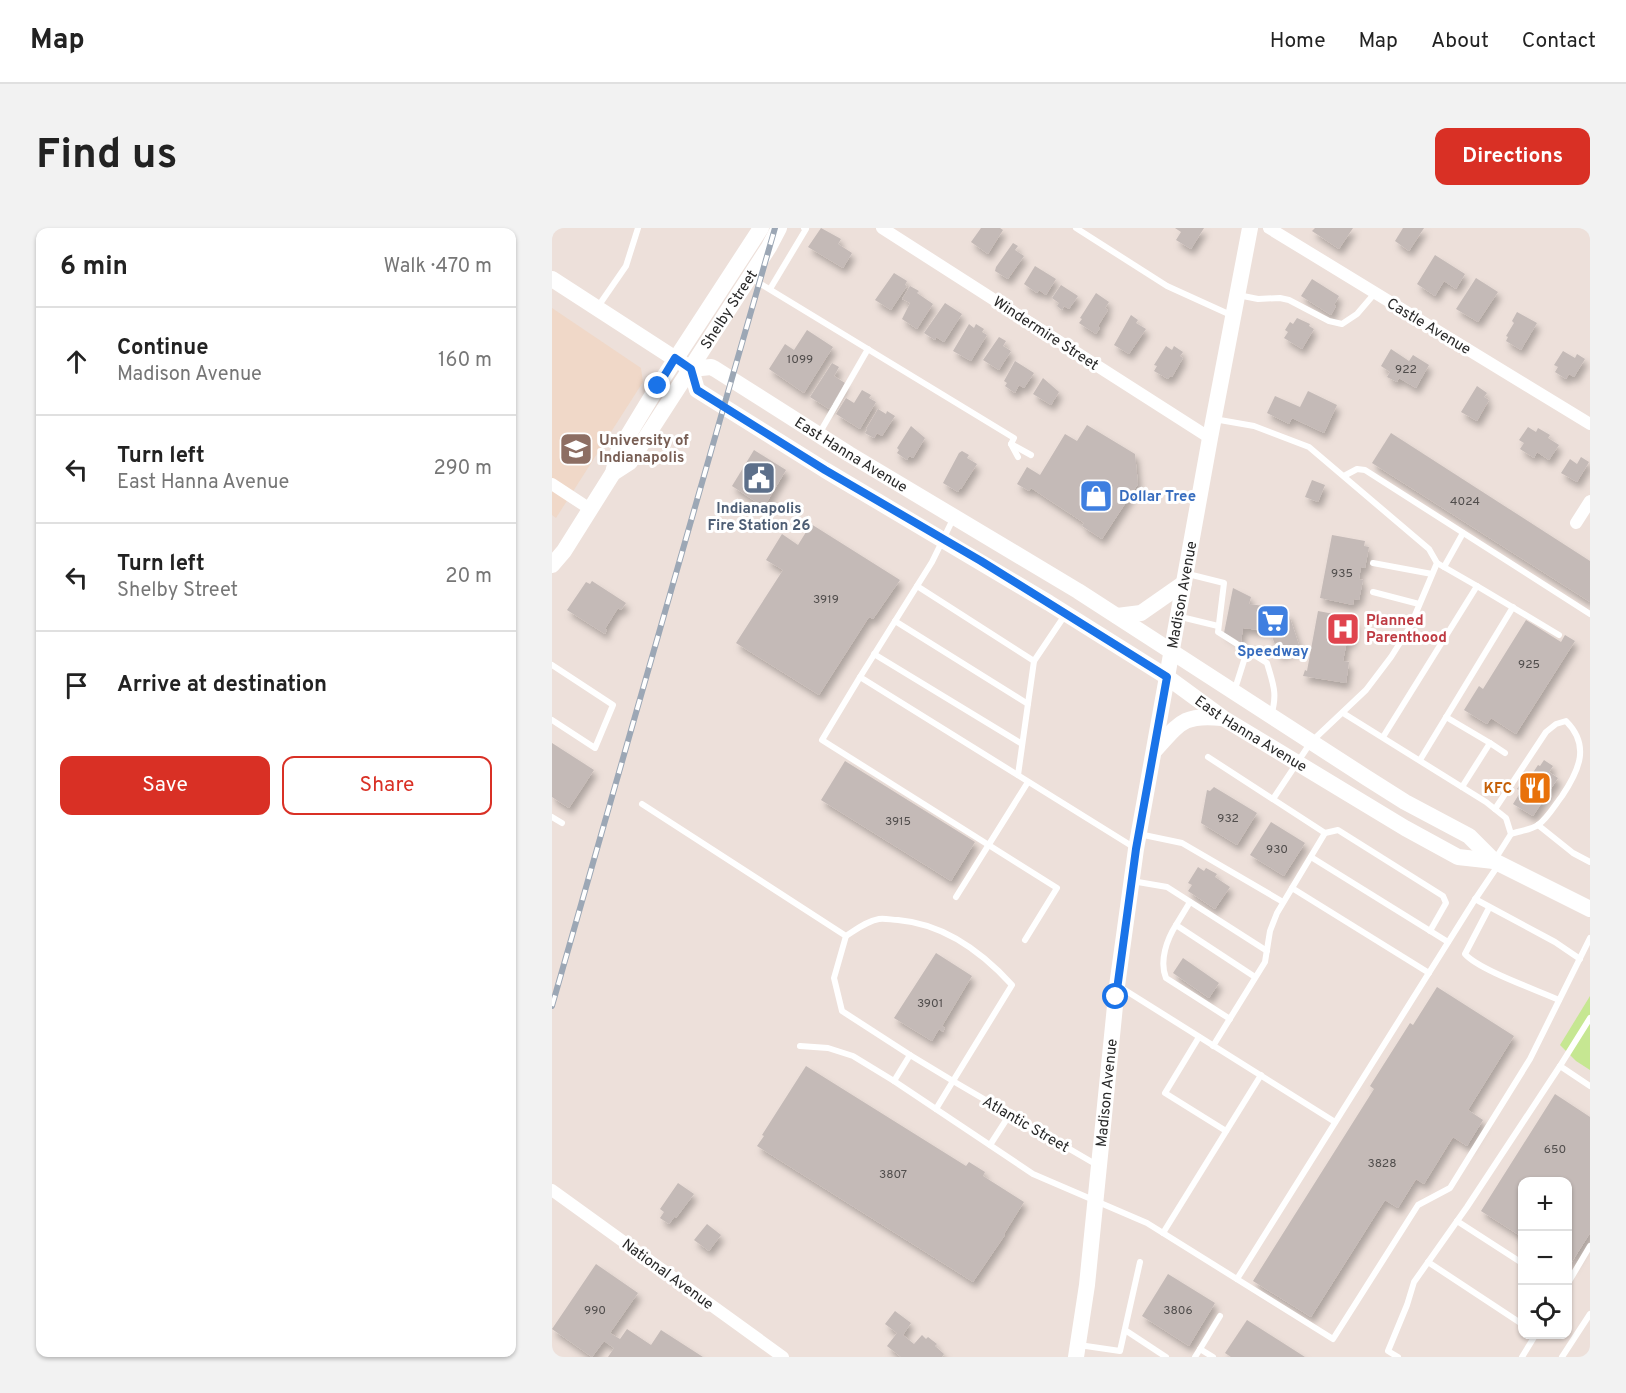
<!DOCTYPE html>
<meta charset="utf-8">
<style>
:root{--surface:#fff;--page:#f2f2f2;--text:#222;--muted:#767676;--line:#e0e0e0;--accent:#d93025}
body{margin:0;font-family:Overpass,sans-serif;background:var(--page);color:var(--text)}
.controls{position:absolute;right:18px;bottom:18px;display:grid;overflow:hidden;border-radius:12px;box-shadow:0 2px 4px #0004}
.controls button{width:54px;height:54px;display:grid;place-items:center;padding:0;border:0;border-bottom:2px solid var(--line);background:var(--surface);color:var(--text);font:30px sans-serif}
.stop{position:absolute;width:18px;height:18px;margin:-14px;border:4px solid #1a73e8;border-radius:50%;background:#fff}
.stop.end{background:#1a73e8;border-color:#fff;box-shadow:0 2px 6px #0008}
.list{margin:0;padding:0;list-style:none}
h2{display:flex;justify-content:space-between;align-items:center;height:78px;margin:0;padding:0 24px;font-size:26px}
h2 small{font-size:20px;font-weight:400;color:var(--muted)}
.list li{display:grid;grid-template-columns:39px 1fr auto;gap:18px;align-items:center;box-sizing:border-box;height:108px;padding:0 24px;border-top:2px solid var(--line)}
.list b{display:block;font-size:22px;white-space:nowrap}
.list p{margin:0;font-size:20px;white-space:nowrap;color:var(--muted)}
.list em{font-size:20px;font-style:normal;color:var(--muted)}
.actions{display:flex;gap:12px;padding:18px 24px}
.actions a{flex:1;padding:14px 0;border:2px solid var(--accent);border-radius:12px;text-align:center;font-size:21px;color:var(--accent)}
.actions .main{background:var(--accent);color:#fff}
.icon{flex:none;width:33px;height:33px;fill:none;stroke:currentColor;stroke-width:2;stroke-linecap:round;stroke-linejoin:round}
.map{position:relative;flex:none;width:1038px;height:1129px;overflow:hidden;border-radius:12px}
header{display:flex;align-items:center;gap:36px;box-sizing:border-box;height:84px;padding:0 30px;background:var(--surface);border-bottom:2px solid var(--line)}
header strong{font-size:28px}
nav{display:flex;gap:33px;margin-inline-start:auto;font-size:21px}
.intro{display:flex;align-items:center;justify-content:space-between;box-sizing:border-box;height:144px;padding:0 36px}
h1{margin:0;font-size:42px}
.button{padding:15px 27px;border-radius:12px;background:var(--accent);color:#fff;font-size:21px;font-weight:700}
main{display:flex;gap:36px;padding:0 36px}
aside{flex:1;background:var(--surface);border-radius:12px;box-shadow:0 2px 4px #0004}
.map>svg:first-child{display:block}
</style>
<header>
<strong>Map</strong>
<nav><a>Home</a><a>Map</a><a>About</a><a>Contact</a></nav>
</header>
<div class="intro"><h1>Find us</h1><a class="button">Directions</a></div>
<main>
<aside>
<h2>6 min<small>Walk · 470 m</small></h2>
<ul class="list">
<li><svg class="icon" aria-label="ahead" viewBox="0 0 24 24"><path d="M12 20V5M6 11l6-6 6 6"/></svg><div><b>Continue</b><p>Madison Avenue</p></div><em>160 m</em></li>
<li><svg class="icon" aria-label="left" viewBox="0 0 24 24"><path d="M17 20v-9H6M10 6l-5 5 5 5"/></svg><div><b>Turn left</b><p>East Hanna Avenue</p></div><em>290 m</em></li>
<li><svg class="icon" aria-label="left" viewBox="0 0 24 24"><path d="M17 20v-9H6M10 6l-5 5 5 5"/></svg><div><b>Turn left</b><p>Shelby Street</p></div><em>20 m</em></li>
<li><svg class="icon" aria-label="arrive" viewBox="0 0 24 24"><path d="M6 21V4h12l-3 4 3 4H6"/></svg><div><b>Arrive at destination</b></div></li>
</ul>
<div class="actions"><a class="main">Save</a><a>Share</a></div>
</aside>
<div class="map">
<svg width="1038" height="1129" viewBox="0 0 1038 1129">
<defs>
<filter id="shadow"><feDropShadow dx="3.5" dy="6" stdDeviation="3" flood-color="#0004"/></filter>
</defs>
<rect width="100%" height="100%" fill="#ede0da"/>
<path fill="#f0d8c8" d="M 0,80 L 89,140 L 91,154 L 4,290 L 0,287 Z"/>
<path fill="#c6e792" d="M 1038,768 L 1038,842 L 1024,833 L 1008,817 Z"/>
<g fill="#c4bab7" filter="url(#shadow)">
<path d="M 269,0 L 289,11 L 286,16 L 300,25 L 291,40 L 256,19 Z"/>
<path d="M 429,0 L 448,0 L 451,2 L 436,26 L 419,14 Z"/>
<path d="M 623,0 L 652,0 L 639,21 L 624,12 L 629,4 Z"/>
<path d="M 763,0 L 801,0 L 787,21 L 760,3 Z"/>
<path d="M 851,0 L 872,0 L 857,23 L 843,13 Z"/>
<path d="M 461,15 L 466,18 L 463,22 L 472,28 L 456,51 L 443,43 L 444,39 Z"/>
<path d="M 883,27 L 913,46 L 904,61 L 892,53 L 883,68 L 865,56 Z"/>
<path d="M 483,38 L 504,51 L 494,67 L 487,62 L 485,65 L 472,56 Z"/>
<path d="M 342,45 L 355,53 L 353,57 L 355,58 L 339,82 L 323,72 Z"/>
<path d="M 924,50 L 946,64 L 926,94 L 904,81 Z"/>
<path d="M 760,51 L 787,68 L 782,77 L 784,78 L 779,87 L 749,68 Z"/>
<path d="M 509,57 L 526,68 L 517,81 L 512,78 L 510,82 L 505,78 L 507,75 L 500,70 Z"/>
<path d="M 358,58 L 367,63 L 365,65 L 381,76 L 365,101 L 350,91 L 358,75 L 350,71 Z"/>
<path d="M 544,65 L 557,74 L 553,80 L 556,82 L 546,98 L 548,100 L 544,106 L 527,95 L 530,91 L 528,90 Z"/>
<path d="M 393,75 L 410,86 L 392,114 L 384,109 L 383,112 L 372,105 Z"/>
<path d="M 965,84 L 985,95 L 969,122 L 954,113 L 956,109 L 954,108 L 962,95 L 960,93 Z"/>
<path d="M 579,87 L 586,92 L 584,95 L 594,101 L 577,126 L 562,117 Z"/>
<path d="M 745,90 L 758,96 L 757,98 L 762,101 L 750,121 L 732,110 L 736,104 L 733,102 L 738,94 L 741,96 Z"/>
<path d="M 417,96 L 422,100 L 424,96 L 432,101 L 430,104 L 435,107 L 419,133 L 401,123 Z"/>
<path d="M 255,102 L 281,119 L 252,165 L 217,141 L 233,116 L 242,122 Z"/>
<path d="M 447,109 L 454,113 L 451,118 L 459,123 L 447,142 L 431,132 Z"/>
<path d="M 614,118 L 620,122 L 622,118 L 631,124 L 628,128 L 631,130 L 620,149 L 618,148 L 616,151 L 602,143 L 605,138 L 602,137 Z"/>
<path d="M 839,121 L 857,133 L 861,127 L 877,137 L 864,160 L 847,150 L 845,154 L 835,149 L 838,144 L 829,138 Z"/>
<path d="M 1011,123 L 1023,130 L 1025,126 L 1033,131 L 1022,149 L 1017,146 L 1014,151 L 1003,144 L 1006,139 L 1002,137 Z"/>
<path d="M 463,133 L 482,145 L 472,160 L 467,157 L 463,165 L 453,158 L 455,155 L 452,153 Z"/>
<path d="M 280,135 L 287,139 L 282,148 L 293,155 L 277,181 L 258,169 Z"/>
<path d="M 491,150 L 507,164 L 499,177 L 481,166 Z"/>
<path d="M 925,158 L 935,165 L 932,169 L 937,172 L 925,193 L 909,184 Z"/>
<path d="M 310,162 L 319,167 L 317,170 L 324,174 L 308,201 L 284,186 L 294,170 L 302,175 Z"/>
<path d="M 756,163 L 785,177 L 772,205 L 740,190 L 737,196 L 715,185 L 723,168 L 748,179 Z"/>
<path d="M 326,181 L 334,186 L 335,183 L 343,188 L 330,208 L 325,205 L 322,210 L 313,205 L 315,202 L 314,201 Z"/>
<path d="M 535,197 L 583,226 L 586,256 L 550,311 L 530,298 L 532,295 L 479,260 L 477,263 L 465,256 L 475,239 L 488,247 L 513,206 L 525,213 Z"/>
<path d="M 359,198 L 373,210 L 361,230 L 357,228 L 355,232 L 345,225 L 347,222 L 345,220 Z"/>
<path d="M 976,199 L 984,204 L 986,200 L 998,207 L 996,210 L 1007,217 L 997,232 L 985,224 L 982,230 L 968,221 L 972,215 L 967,212 Z"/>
<path d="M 839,205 L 1038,333 L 1038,374 L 820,235 Z"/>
<path d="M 202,222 L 234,242 L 212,279 L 180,258 Z"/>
<path d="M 410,223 L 417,227 L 415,230 L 425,236 L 409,261 L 408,260 L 406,264 L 391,255 L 407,225 Z"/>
<path d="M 1029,229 L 1037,234 L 1025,254 L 1009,245 L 1018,231 L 1025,236 Z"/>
<path d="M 760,252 L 773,257 L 766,274 L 753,269 Z"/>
<path d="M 259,296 L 348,352 L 321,391 L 317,389 L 267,467 L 184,415 L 231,342 L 214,332 L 230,306 L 246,317 Z"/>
<path d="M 780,307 L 813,313 L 812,318 L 817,319 L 813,340 L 809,339 L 807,351 L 811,352 L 807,372 L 802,371 L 801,377 L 768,370 Z"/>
<path d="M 40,353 L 74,375 L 69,382 L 66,380 L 53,401 L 55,402 L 53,406 L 15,382 L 34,354 L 38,356 Z"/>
<path d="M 681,360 L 699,369 L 697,376 L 719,379 L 725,377 L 728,387 L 736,384 L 748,420 L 727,427 L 716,398 L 715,403 L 691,400 L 689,414 L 672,405 Z"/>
<path d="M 766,383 L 798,389 L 797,392 L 804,393 L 800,414 L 795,413 L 791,433 L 797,434 L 794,455 L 751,448 L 753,442 L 755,443 Z"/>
<path d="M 974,392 L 1009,414 L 1013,407 L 1023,413 L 964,506 L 939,490 L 935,496 L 912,482 L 927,458 L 931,461 Z"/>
<path d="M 0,515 L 42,542 L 17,580 L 0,569 Z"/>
<path d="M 992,532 L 1001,538 L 997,544 L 1006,550 L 981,588 L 961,576 L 969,563 L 965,561 L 972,550 L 976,552 L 986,537 L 988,538 Z"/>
<path d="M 293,533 L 423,614 L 399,653 L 269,572 Z"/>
<path d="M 662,559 L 705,585 L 685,617 L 649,595 L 655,562 L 658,563 Z"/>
<path d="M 719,594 L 753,615 L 732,648 L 698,627 Z"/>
<path d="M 646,639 L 652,643 L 654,640 L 665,646 L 663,649 L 678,659 L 663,681 L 636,663 L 640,657 L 636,655 Z"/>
<path d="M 384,725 L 420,748 L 390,798 L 393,800 L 391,804 L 387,801 L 380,813 L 342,790 Z"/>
<path d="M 631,730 L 667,755 L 657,770 L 621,745 Z"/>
<path d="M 885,759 L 962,808 L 916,882 L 931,892 L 915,918 L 901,909 L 872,956 L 864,951 L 846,980 L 833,972 L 759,1089 L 701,1053 L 822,861 L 818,858 L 858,795 L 861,797 Z"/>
<path d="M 254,838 L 414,938 L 417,934 L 433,944 L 431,948 L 472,974 L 452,1006 L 453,1007 L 421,1054 L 205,918 L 212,908 L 210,907 Z"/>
<path d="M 1003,866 L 1038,889 L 1038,1005 L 1016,1040 L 1016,954 L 970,954 L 970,1009 L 929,983 Z"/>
<path d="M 126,955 L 142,966 L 124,990 L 123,988 L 117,996 L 108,990 L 112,984 L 108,981 Z"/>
<path d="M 155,996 L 169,1007 L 157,1023 L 142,1012 Z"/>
<path d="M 44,1036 L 86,1065 L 58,1105 L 68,1111 L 75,1101 L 99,1117 L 109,1102 L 151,1129 L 56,1129 L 62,1120 L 52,1113 L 40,1129 L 0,1101 Z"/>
<path d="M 616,1046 L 663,1075 L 637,1118 L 590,1088 Z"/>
<path d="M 343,1083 L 359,1095 L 351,1107 L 362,1116 L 370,1107 L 374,1111 L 376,1109 L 385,1116 L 383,1118 L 392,1126 L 390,1129 L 349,1129 L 335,1118 L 345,1105 L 333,1096 Z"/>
<path d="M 695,1092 L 753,1129 L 679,1129 L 673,1125 Z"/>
</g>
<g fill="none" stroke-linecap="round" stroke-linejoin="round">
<g stroke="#fff" stroke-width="6">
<path d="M 524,0 L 615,58 L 681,88"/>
<path d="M 199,50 L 462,210 L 459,216 L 466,229"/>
<path d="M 218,61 L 254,1 L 252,0"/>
<path d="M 686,67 L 706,71 L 728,70 L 737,72 L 777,93 L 790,96 L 805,86 L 823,65"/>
<path d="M 45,80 L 74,38 L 86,0"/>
<path d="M 662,191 L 702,198 L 757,219 L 877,321 L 885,335 L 858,399 L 839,429 L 814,462 L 759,514 L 721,571"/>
<path d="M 267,206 L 316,121"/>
<path d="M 459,216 L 479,227"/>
<path d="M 792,248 L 805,241 L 813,242 L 1038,386"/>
<path d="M 402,289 L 380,334 L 308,449 L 583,620"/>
<path d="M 821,335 L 880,346"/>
<path d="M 892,339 L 911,305"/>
<path d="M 636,346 L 672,355 L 666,404 L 715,435 C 721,456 726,466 719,487"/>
<path d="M 365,358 L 482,433"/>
<path d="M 925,358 L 1007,407"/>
<path d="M 821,364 L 867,376"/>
<path d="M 629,389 L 666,398"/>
<path d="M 343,393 L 476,476"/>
<path d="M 322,426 L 470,516"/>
<path d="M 0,437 L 61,477 L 43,520 L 0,492"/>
<path d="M 308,449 L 270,512 L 505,660 L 473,712"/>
<path d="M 682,464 L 695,423"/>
<path d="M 791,485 L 934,574 L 954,590 L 959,606 L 942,633"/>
<path d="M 894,489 L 938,515 L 910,559"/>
<path d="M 831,509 L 925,358 L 885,335"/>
<path d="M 938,515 L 953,525"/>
<path d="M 656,529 L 773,605 L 725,685 L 718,703 L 713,734 L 661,818"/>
<path d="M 868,532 L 961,379"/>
<path d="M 466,547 L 482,433 L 513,387"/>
<path d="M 90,576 L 294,708 C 305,701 315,693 327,691 C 333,690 340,692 346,692 C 392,696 430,724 460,757 L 401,853 L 358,827"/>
<path d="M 943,581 L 994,504 L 1004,496 L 1014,493 C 1038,517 1028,541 1010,568 C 1003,577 995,591 986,597 C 979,602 967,603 959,606"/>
<path d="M 0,589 L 10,595"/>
<path d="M 986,597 L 1021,625 L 1038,634"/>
<path d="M 773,605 L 786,602 L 891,668 L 894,675 L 878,703"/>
<path d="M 587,606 L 630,615 L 731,674"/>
<path d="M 759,629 L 896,714"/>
<path d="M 580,653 L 615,659 L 715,723"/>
<path d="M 740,660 L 877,745"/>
<path d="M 404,669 L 476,554"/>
<path d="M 923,671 L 1003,714 L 1028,731"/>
<path d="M 638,674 L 624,697 L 703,749"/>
<path d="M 937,680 L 913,726 C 927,742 985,762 1007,772"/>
<path d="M 624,697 C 615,711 607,733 614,750 L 678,791"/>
<path d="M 294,708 L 282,750 L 290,783 L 358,827 L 342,853"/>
<path d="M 568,759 L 783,894"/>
<path d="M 1038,790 L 1008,838 L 1038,858"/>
<path d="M 647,809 L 613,865 L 674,903"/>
<path d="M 248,818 L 276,820 L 301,828 L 342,853 L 481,946 L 595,995 L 781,1111 L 866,977 L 898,960 L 978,831 L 1038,710"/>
<path d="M 384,881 L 401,853 L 545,937"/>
<path d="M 438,917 L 458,886"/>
<path d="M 905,993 L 970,1035"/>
<path d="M 611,1005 L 709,847"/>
<path d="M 876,1034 L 970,1096"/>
<path d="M 685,1051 L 922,673 L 947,636"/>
<path d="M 1016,1055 L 1038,1018"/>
<path d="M 573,1102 L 614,1129"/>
<path d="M 527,1117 L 568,1123 L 588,1034"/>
<path d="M 648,1121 L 668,1088"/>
<path d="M 643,1129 L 648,1121 L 661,1129"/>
<path d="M 846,1129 L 836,1123 L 855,1077 L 862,1054 L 915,979 L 1008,838"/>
<path d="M 970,1129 L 984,1106"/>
<path d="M 1010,1129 L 1038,1086"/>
</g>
<g stroke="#fff" stroke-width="12">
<path d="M 330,0 L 658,210"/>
<path d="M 717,0 L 1038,196"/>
<path d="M 0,256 L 38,281"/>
<path d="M 1024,295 L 1038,273"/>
<path d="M 0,962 L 231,1129"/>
</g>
<g stroke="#fff" stroke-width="16">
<path id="s1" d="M 0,51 L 139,141 L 159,139 L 163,141 L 297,226 L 526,363 L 815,550 L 853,574 L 917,608 L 942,633"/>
<path id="s2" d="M 139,141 L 145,162 L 273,242 L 497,375 L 615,449 L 671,490 L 853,600 L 906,629 L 942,633 L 1038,681"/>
<path id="s3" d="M 61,245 L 78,234 L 217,19 L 227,0"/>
<path d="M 0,337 L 12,323 L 61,245 L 66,224 L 106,158 L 209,0"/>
<path d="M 565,388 L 589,385 L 632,355"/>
<path d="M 603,522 C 628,495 631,486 670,490"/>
<path id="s4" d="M 524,1129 L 535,1057 L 565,758 L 584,621 L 658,210 L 698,0"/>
</g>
<defs>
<path id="rail" d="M 0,778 L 223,0"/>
</defs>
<use href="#rail" stroke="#9ca7b5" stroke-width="6"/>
<use href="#rail" stroke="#fff" stroke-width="4" stroke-dasharray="11" stroke-linecap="butt"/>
</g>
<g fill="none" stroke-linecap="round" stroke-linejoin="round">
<path stroke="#1a73e8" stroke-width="8" d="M 106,158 L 123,130 L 139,141 L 145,162 L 273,242 L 429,333 L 615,449 L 584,621 L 564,769"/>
</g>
<defs>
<symbol id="university-square" viewBox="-11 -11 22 22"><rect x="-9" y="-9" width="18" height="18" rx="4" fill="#8d6e63" stroke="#fff"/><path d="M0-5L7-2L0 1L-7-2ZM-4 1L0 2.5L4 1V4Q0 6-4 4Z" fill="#fff"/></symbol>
<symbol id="civic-square" viewBox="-11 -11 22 22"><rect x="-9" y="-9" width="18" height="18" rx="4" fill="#5c6f8a" stroke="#fff"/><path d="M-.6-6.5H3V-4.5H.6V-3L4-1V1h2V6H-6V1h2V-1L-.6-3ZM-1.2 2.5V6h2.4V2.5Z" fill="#fff"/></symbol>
<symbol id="shop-square" viewBox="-11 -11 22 22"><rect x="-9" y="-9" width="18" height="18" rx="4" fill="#3f7fe0" stroke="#fff"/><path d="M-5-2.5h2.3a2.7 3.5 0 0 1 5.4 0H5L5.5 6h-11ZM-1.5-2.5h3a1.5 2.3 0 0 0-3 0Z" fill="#fff"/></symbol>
<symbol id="supermarket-square" viewBox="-11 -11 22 22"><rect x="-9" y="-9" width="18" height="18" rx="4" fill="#3f7fe0" stroke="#fff"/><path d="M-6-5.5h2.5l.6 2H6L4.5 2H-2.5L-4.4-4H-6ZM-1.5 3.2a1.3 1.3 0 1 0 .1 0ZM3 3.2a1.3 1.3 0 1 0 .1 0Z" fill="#fff"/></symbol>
<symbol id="hospital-square" viewBox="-11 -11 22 22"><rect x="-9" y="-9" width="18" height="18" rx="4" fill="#e0444e" stroke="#fff"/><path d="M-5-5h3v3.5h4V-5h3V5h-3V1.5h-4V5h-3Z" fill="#fff"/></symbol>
<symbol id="restaurant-square" viewBox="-11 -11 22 22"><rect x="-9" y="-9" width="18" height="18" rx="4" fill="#e8710a" stroke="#fff"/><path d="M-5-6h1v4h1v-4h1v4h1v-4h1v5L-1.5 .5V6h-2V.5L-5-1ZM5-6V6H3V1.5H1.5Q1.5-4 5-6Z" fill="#fff"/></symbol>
</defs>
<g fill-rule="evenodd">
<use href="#university-square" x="5" y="202" width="38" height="38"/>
<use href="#civic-square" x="188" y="231" width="38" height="38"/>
<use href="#shop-square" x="525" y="249" width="38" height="38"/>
<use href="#supermarket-square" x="702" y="374" width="38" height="38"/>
<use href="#hospital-square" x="772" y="382" width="38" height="38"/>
<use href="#restaurant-square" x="964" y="541" width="38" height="38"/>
</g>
<g text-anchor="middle" stroke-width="6" stroke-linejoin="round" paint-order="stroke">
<g font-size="12" fill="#504d4c">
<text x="248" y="135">1099</text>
<text x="854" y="145">922</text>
<text x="913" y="277">4024</text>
<text x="790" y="349">935</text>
<text x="274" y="375">3919</text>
<text x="977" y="440">925</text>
<text x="676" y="594">932</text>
<text x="346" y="597">3915</text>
<text x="725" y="625">930</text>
<text x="378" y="779">3901</text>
<text x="1003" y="925">650</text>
<text x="830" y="939">3828</text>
<text x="341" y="950">3807</text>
<text x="43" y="1086">990</text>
<text x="626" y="1086">3806</text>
</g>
<g font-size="15" fill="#292929" stroke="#fff">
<text dy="5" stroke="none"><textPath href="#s3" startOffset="202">Shelby Street</textPath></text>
<text transform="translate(877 98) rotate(31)" y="5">Castle Avenue</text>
<text transform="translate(494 105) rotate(33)" y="5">Windermire Street</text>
<text dy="5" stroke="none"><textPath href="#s1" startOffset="351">East Hanna Avenue</textPath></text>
<text dy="5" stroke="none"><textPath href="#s4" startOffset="770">Madison Avenue</textPath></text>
<text dy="5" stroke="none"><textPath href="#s2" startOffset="674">East Hanna Avenue</textPath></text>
<text dy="5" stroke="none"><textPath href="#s4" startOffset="266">Madison Avenue</textPath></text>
<text transform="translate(474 896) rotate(30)" y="5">Atlantic Street</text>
<text transform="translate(116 1046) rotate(36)" y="5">National Avenue</text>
</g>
<g font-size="15" font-weight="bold" fill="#785e54" stroke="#fff" text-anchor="start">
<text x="47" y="217">University of<tspan x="47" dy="17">Indianapolis</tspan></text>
</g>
<g font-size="15" font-weight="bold" fill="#366cbe" stroke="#fff" text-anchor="start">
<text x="567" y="273">Dollar Tree</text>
<text x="721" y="428" text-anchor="middle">Speedway</text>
</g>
<g font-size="15" font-weight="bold" fill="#4e5e75" stroke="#fff">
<text x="207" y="285">Indianapolis<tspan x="207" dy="17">Fire Station 26</tspan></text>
</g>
<g font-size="15" font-weight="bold" fill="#be3a42" stroke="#fff" text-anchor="start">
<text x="814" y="397">Planned<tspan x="814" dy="17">Parenthood</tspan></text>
</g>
<g font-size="15" font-weight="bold" fill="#c56008" stroke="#fff" text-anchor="end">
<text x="960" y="565">KFC</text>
</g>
</g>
</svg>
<div class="controls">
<button>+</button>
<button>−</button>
<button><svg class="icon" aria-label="locate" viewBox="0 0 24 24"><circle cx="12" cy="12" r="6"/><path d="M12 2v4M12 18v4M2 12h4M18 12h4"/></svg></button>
</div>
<div class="stop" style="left:564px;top:769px"></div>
<div class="stop end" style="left:106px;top:158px"></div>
</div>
</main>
